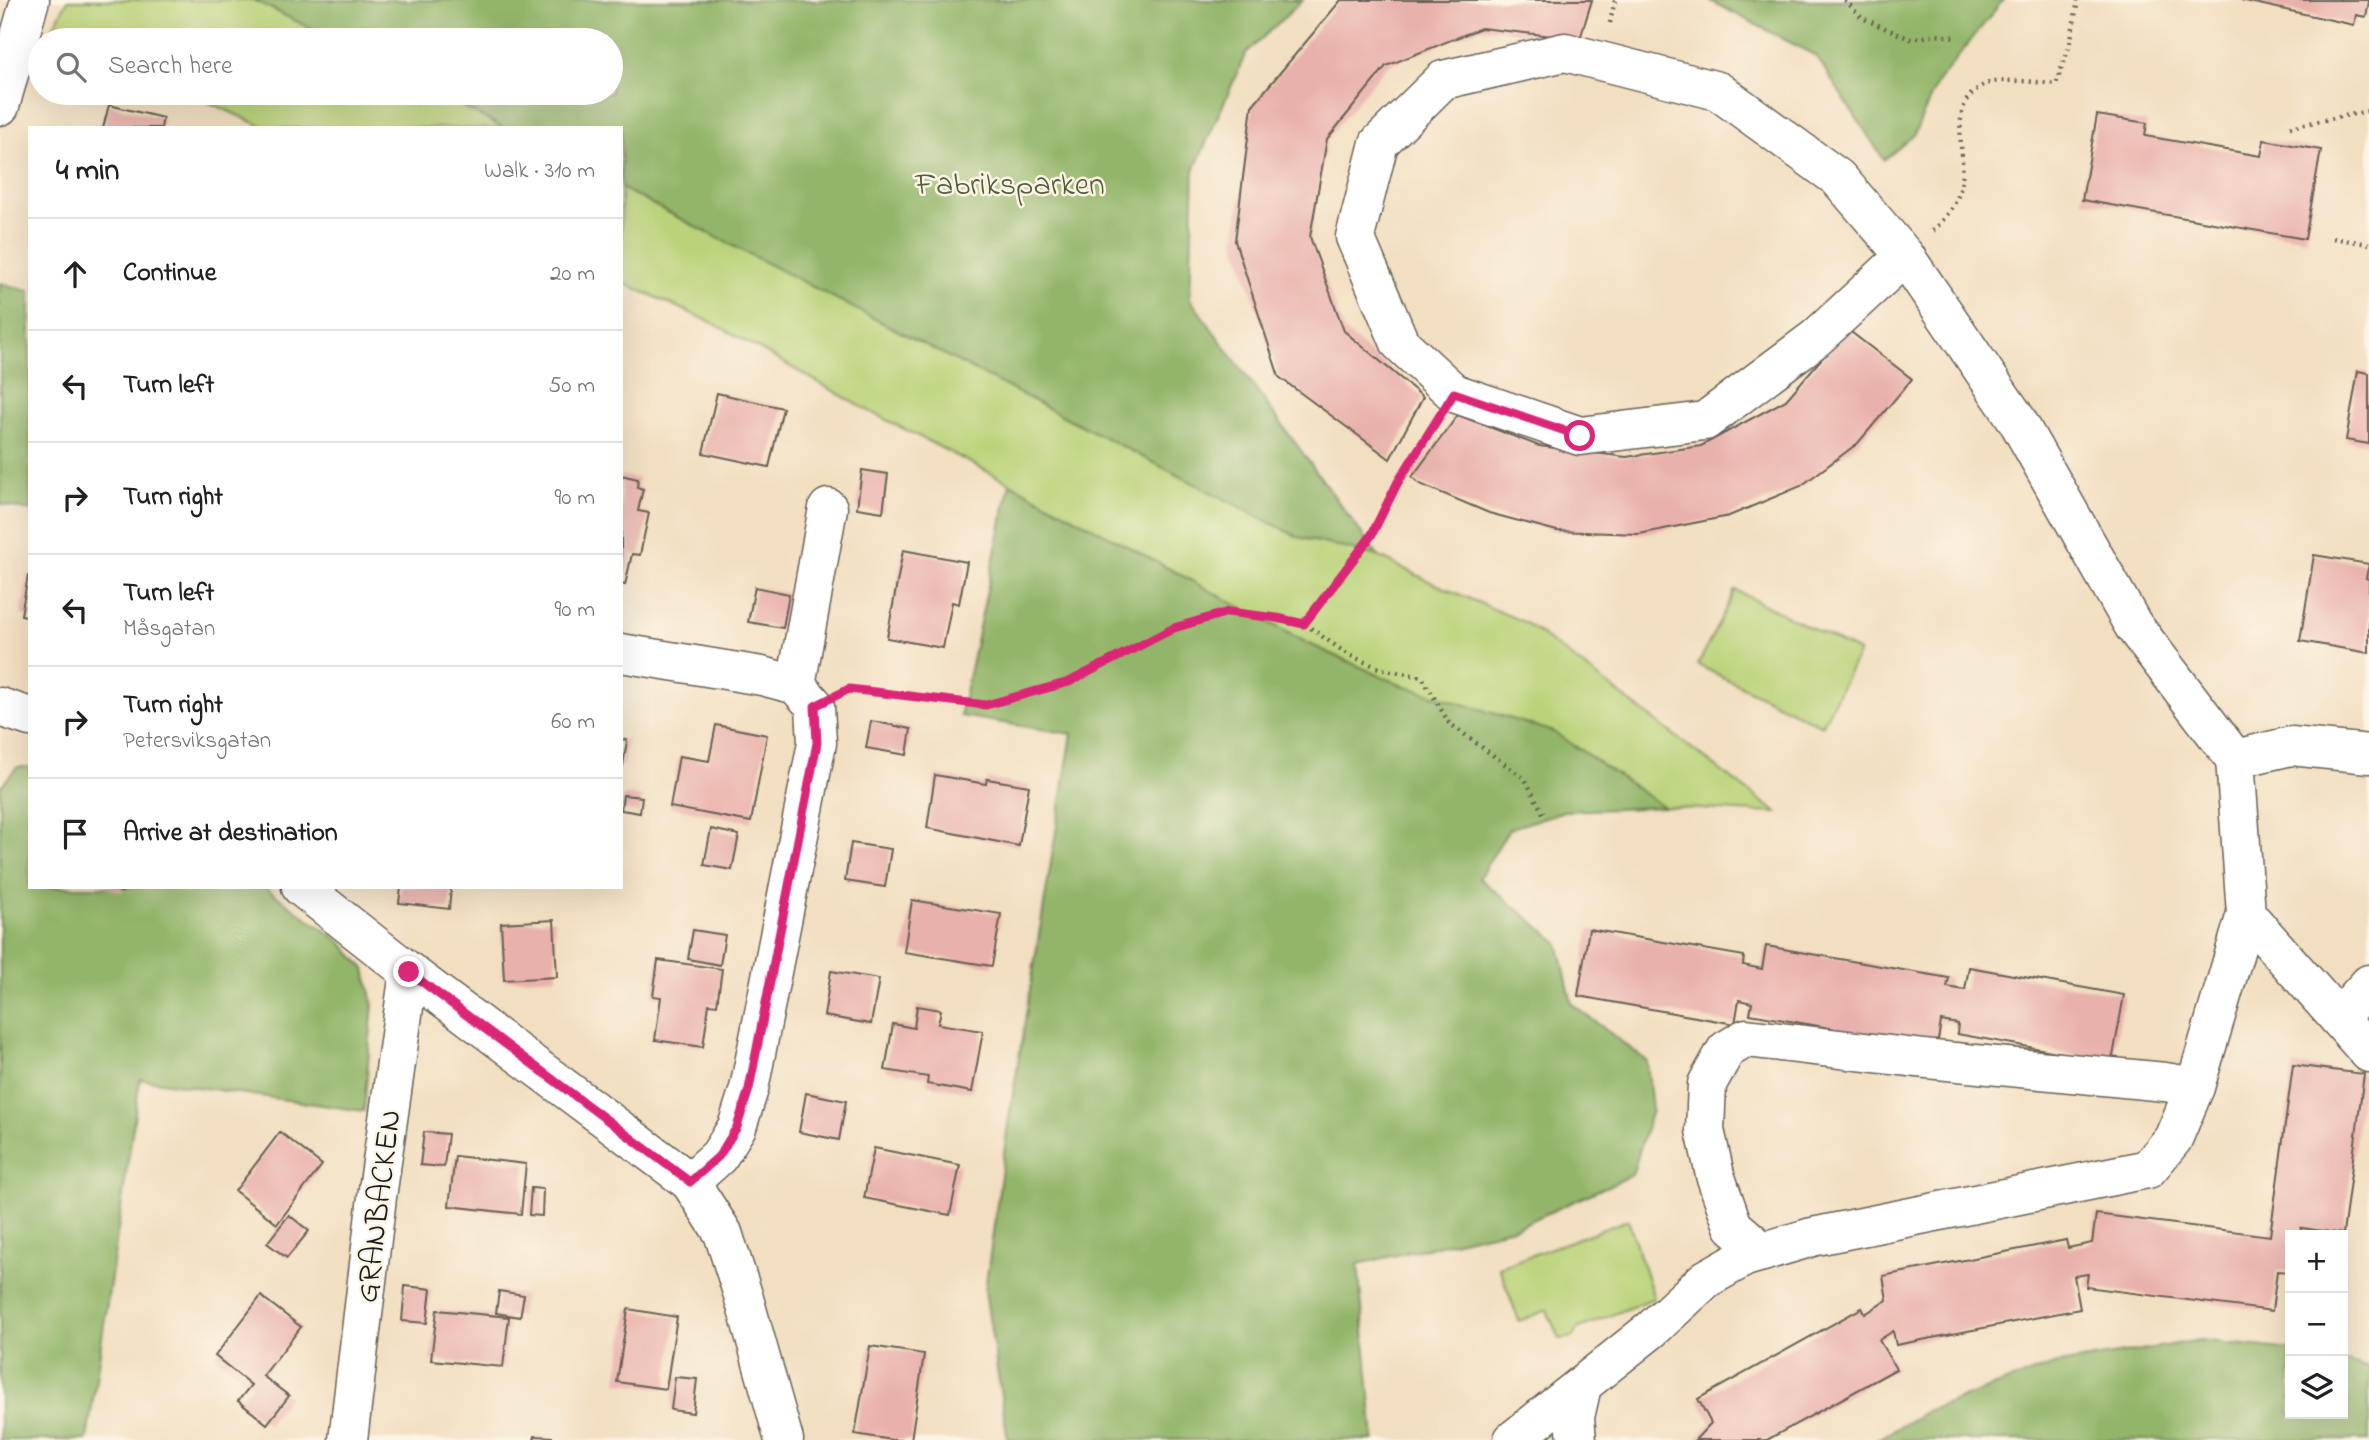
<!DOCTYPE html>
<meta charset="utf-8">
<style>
:root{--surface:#fff;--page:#f2f2f2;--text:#202124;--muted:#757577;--line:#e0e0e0}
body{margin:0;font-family:"Indie Flower",sans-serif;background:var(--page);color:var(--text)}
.controls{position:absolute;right:21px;bottom:21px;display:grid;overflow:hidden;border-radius:0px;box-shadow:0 7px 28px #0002}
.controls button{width:63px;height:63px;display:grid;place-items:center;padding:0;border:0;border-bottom:2px solid var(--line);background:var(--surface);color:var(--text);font:35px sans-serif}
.stop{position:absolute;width:21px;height:21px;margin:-16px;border:5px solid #db2777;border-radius:50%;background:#fff}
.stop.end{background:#db2777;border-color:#fff;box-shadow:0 2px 7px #0008}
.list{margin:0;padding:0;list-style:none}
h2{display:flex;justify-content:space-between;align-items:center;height:91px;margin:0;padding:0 28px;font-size:30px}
h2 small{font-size:23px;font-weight:400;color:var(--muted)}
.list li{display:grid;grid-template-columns:46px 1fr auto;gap:21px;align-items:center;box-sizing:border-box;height:112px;padding:0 28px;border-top:2px solid var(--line)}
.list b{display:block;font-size:26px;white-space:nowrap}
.list p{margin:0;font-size:23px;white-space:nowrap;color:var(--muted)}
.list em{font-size:23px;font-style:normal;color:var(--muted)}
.icon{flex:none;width:38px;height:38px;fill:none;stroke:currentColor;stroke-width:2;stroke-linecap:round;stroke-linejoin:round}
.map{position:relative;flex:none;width:2369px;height:1440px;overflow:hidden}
.search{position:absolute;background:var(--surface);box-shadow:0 7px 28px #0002;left:28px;top:28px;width:595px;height:77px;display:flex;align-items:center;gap:18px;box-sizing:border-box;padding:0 24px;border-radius:38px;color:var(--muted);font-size:26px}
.panel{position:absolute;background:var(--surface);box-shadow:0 7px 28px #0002;left:28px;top:126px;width:595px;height:763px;border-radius:0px}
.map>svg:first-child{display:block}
</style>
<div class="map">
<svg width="2369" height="1440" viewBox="0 0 2369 1440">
<rect width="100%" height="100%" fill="#fcf5e5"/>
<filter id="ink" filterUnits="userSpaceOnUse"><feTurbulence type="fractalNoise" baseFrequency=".0143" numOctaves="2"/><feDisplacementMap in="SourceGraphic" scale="14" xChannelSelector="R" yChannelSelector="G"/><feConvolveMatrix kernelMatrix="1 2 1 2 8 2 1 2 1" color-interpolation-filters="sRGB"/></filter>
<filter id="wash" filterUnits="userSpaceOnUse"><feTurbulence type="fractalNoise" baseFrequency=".00686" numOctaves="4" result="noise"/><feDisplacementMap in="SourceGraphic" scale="28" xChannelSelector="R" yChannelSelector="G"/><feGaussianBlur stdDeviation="1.57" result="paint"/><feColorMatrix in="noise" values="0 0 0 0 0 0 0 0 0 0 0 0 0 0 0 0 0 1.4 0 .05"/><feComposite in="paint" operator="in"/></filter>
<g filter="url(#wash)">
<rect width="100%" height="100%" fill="#f2dec0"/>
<g fill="#bad379" stroke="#6b784a" stroke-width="2">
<path d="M 68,0 L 254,0 L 334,40 L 73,40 L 51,31 Z"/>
<path d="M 188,93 L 436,93 L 504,128 L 266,128 Z"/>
<path d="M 621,188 L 1298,537 L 1378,556 L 1431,582 L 1526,623 L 1777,813 L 1664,807 L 1554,732 L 1398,684 L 1307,643 L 1010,483 L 871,412 L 711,322 L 621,282 Z"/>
<path d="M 1735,590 L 1859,652 L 1822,726 L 1698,665 Z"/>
<path d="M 1628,1220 L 1654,1298 L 1577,1329 L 1573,1337 L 1559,1339 L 1547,1310 L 1519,1321 L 1499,1267 Z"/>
</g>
<g fill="#93b569" stroke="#586842" stroke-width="2">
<path d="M 254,0 L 1303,0 L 1246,53 L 1194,170 L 1190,299 L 1378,556 L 1298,537 L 621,188 L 621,128 L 504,128 L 436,93 L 611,93 L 611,40 L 334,40 Z"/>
<path d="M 1709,0 L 2003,0 L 1937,83 L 1914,135 L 1884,160 L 1816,56 Z"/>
<path d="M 0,283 L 30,291 L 30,511 L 0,504 Z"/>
<path d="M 1010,483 L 1307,643 L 1398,684 L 1554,732 L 1664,807 L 1564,811 L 1509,829 L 1479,878 L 1558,942 L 1572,1004 L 1647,1061 L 1652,1110 L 1632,1175 L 1517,1227 L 1358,1264 L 1374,1440 L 1008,1440 L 985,1291 L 1008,1124 L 1072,734 L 960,716 Z"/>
<path d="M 17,767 L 30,767 L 30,887 L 264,887 L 341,942 L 365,969 L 373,1003 L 364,1111 L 140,1079 L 87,1440 L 0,1440 L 0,787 Z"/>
<path d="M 2200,1340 L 2290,1350 L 2290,1414 L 2343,1414 L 2343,1361 L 2369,1368 L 2369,1440 L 1877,1440 L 1927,1411 L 2053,1365 Z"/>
</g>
<g id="blocks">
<g fill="#e9b1ab">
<path d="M 1341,0 L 1592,0 L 1580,39 L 1481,28 L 1386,66 L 1327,139 L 1310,237 L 1344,331 L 1423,397 L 1390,459 L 1279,377 L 1235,241 L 1252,106 Z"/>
<path d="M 2241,0 L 2369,0 L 2369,2 L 2366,17 L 2356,15 L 2354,25 Z"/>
<path d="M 109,105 L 163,118 L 161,128 L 103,128 Z"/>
<path d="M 2097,115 L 2147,123 L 2145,136 L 2261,156 L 2264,140 L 2321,150 L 2305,239 L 2082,200 Z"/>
<path d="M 1847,329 L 1912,379 L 1858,443 L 1801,486 L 1729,516 L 1639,534 L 1557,531 L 1489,513 L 1420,484 L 1412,477 L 1458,415 L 1539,446 L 1626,457 L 1701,446 L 1786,400 Z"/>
<path d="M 2358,371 L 2369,373 L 2369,444 L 2346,440 Z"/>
<path d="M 717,393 L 783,408 L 769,467 L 703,453 Z"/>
<path d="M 862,470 L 888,474 L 883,512 L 857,508 Z"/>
<path d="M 621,475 L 638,479 L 637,487 L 643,489 L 638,511 L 649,513 L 640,555 L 632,554 L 625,585 L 621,584 Z"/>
<path d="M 903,550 L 967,562 L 959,604 L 952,602 L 943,648 L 887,638 Z"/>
<path d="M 2314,555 L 2369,564 L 2366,578 L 2369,579 L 2369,653 L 2300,641 Z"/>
<path d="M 28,576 L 30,576 L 30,617 L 21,615 Z"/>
<path d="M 755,587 L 789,594 L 783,628 L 748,622 Z"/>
<path d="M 871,721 L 911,729 L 907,755 L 866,748 Z"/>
<path d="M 716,725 L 767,735 L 751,822 L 670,807 L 679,756 L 709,761 Z"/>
<path d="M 621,739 L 627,740 L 623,766 L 621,766 Z"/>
<path d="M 935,775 L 986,784 L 987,779 L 1029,786 L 1019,846 L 927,828 Z"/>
<path d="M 623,795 L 642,797 L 640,813 L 621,810 Z"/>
<path d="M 711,829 L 739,835 L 732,870 L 704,865 Z"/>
<path d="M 851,843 L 891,849 L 885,887 L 845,881 Z"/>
<path d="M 104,887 L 122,887 L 122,892 Z"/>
<path d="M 401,887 L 451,887 L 449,909 L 399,903 Z"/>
<path d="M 912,900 L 1001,914 L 992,966 L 904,952 Z"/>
<path d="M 554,920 L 557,977 L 504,980 L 501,923 Z"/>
<path d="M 1589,929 L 1744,956 L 1743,965 L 1762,969 L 1766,946 L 1949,978 L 1947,987 L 1965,990 L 1969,967 L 2124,995 L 2112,1062 L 1957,1034 L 1958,1024 L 1941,1021 L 1937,1047 L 1750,1014 L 1752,1003 L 1739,1000 L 1735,1024 L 1578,996 Z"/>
<path d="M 693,930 L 725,935 L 720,965 L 688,959 Z"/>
<path d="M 658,960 L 722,969 L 717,1005 L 709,1004 L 703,1047 L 655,1040 L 661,997 L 653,996 Z"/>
<path d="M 831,971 L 879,979 L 871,1024 L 824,1016 Z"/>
<path d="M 917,1006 L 941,1010 L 938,1024 L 983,1031 L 972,1092 L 927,1084 L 928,1077 L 885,1070 L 893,1024 L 914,1028 Z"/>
<path d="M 2293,1065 L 2364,1074 L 2343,1234 L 2301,1228 L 2300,1235 L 2290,1235 L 2290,1272 L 2277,1271 L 2272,1311 L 2086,1287 L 2088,1274 L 2074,1276 L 2080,1309 L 1896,1345 L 1893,1331 L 1879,1340 L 1896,1369 L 1767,1440 L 1695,1440 L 1711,1423 L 1698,1399 L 1862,1308 L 1865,1314 L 1887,1300 L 1883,1276 L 2066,1240 L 2068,1248 L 2092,1243 L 2096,1214 L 2270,1236 Z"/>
<path d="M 806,1093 L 846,1101 L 839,1140 L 799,1132 Z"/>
<path d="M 280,1132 L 322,1165 L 277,1224 L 235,1191 Z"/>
<path d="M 424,1132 L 448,1134 L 444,1167 L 420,1165 Z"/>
<path d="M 874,1148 L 960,1165 L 950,1215 L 864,1198 Z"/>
<path d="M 455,1156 L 526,1164 L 521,1214 L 449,1206 Z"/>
<path d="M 531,1188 L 543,1189 L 542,1216 L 529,1215 Z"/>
<path d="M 289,1215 L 309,1231 L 287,1258 L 267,1243 Z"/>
<path d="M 405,1286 L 431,1289 L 427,1323 L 402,1321 Z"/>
<path d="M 499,1291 L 524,1295 L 520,1317 L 496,1313 Z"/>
<path d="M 261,1296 L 301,1327 L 263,1376 L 289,1396 L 267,1424 L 238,1401 L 251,1385 L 215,1356 Z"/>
<path d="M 628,1309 L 677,1317 L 666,1389 L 617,1382 Z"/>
<path d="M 437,1310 L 509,1317 L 503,1367 L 431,1360 Z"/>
<path d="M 870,1346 L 924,1354 L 911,1440 L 892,1440 L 855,1434 Z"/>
<path d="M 675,1377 L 697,1379 L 693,1413 L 671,1410 Z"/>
<path d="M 535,1436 L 552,1437 L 552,1440 L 534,1440 Z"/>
</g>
</g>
</g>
<g filter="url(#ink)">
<use href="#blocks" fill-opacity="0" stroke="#676055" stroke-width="2"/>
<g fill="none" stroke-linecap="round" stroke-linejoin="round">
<defs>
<g id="minor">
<path d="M 0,106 L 30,0"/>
<path d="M 1905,256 L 1816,338 L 1705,421 L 1580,436 L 1454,393 L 1400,343 L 1355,237 L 1379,143 L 1443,80 L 1565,52 L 1718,91 L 1838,178 L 1905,256 L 2017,420 L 2133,625 L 2235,759 L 2246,914 L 2369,1053"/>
<path d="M 621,653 L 762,676 L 796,685 L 815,706 L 817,743 L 749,1089 L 737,1127 L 719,1156 L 690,1182"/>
<path d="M 796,685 L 828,508"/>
<path d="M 0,707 L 30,717"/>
<path d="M 2235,759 L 2291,746 L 2369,754"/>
<path d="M 301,887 L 409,972 L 690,1182 L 723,1233 L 743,1295 L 784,1440"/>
<path d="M 2338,1018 L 2369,984"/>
<path d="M 1763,1252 L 1733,1226 L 1715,1175 L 1705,1130 L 1707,1084 L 1726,1050 L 1746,1038 L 1925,1059 L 2165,1082 L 2195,1087"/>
<path d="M 348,1440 L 377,1197 L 409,972"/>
<path d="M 1513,1440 L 1652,1329 L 1706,1279 L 1745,1257 L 1812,1237 L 2148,1169 L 2173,1139 L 2195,1087 L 2246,914"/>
<path d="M 1577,1440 L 1575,1417 L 1582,1386"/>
</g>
</defs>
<use href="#minor" stroke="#676055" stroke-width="41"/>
<g stroke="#676055" stroke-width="4.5" stroke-dasharray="2 5" stroke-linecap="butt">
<path d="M 1845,0 L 1862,18 L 1910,39 L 1937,35 L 1956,37"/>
<path d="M 1610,23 L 1615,0"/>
<path d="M 2290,127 L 2369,111"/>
<path d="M 1933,231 C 1946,218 1957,204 1961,186 C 1968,151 1944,103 1986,84 C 2001,78 2039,82 2056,84 L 2070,44 L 2078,0"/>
<path d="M 2333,238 L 2369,244"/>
<path d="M 1305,624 L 1347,654 L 1381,669 L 1422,677 L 1449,723 L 1525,779 L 1545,817"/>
<path d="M 847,690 L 986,705 L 1069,682 L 1174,628 L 1228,612 L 1277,618 L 1305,624 L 1371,536 L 1398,482 L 1434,425"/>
</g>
<use href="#minor" stroke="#fff" stroke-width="38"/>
</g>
</g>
<g fill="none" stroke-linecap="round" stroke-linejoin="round" filter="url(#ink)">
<path stroke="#db2777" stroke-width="9" d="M 409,972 L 690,1182 L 719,1156 L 737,1127 L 749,1089 L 817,743 L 815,706 L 849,689 L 986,705 L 1069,682 L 1174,628 L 1228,612 L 1277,618 L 1304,624 L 1371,536 L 1398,482 L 1454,393 L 1580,436"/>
</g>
<g text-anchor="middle" stroke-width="5" stroke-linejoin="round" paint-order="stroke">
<g font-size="32" fill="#535c3d" stroke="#fcf5e5">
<text x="1010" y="194">Fabriksparken</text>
</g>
<g font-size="32" fill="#1c1c1c" stroke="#fcf5e5">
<text transform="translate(377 1206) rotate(-83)" y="11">GRANBACKEN</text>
</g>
</g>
</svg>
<div class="controls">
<button>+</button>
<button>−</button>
<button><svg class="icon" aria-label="layers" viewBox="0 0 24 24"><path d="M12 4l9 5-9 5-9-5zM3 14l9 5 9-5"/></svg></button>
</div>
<div class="stop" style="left:1580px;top:436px"></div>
<div class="stop end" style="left:409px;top:972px"></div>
<div class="search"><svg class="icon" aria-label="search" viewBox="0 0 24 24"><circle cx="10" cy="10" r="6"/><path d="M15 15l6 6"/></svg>Search here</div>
<section class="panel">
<h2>4 min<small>Walk · 310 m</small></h2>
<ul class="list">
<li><svg class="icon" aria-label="ahead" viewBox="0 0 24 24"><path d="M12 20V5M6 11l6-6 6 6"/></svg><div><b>Continue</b></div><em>20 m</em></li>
<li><svg class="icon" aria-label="left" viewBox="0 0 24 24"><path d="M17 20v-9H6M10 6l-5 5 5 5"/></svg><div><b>Turn left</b></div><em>50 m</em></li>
<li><svg class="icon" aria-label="right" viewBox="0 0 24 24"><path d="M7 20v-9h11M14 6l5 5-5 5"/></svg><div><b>Turn right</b></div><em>90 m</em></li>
<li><svg class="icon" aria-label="left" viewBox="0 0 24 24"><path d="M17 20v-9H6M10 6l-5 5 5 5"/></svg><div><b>Turn left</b><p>Måsgatan</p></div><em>90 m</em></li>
<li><svg class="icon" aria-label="right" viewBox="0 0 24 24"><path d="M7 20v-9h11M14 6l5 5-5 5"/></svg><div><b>Turn right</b><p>Petersviksgatan</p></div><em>60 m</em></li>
<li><svg class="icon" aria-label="arrive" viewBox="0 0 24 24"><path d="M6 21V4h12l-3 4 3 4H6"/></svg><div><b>Arrive at destination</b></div></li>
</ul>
</section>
</div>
